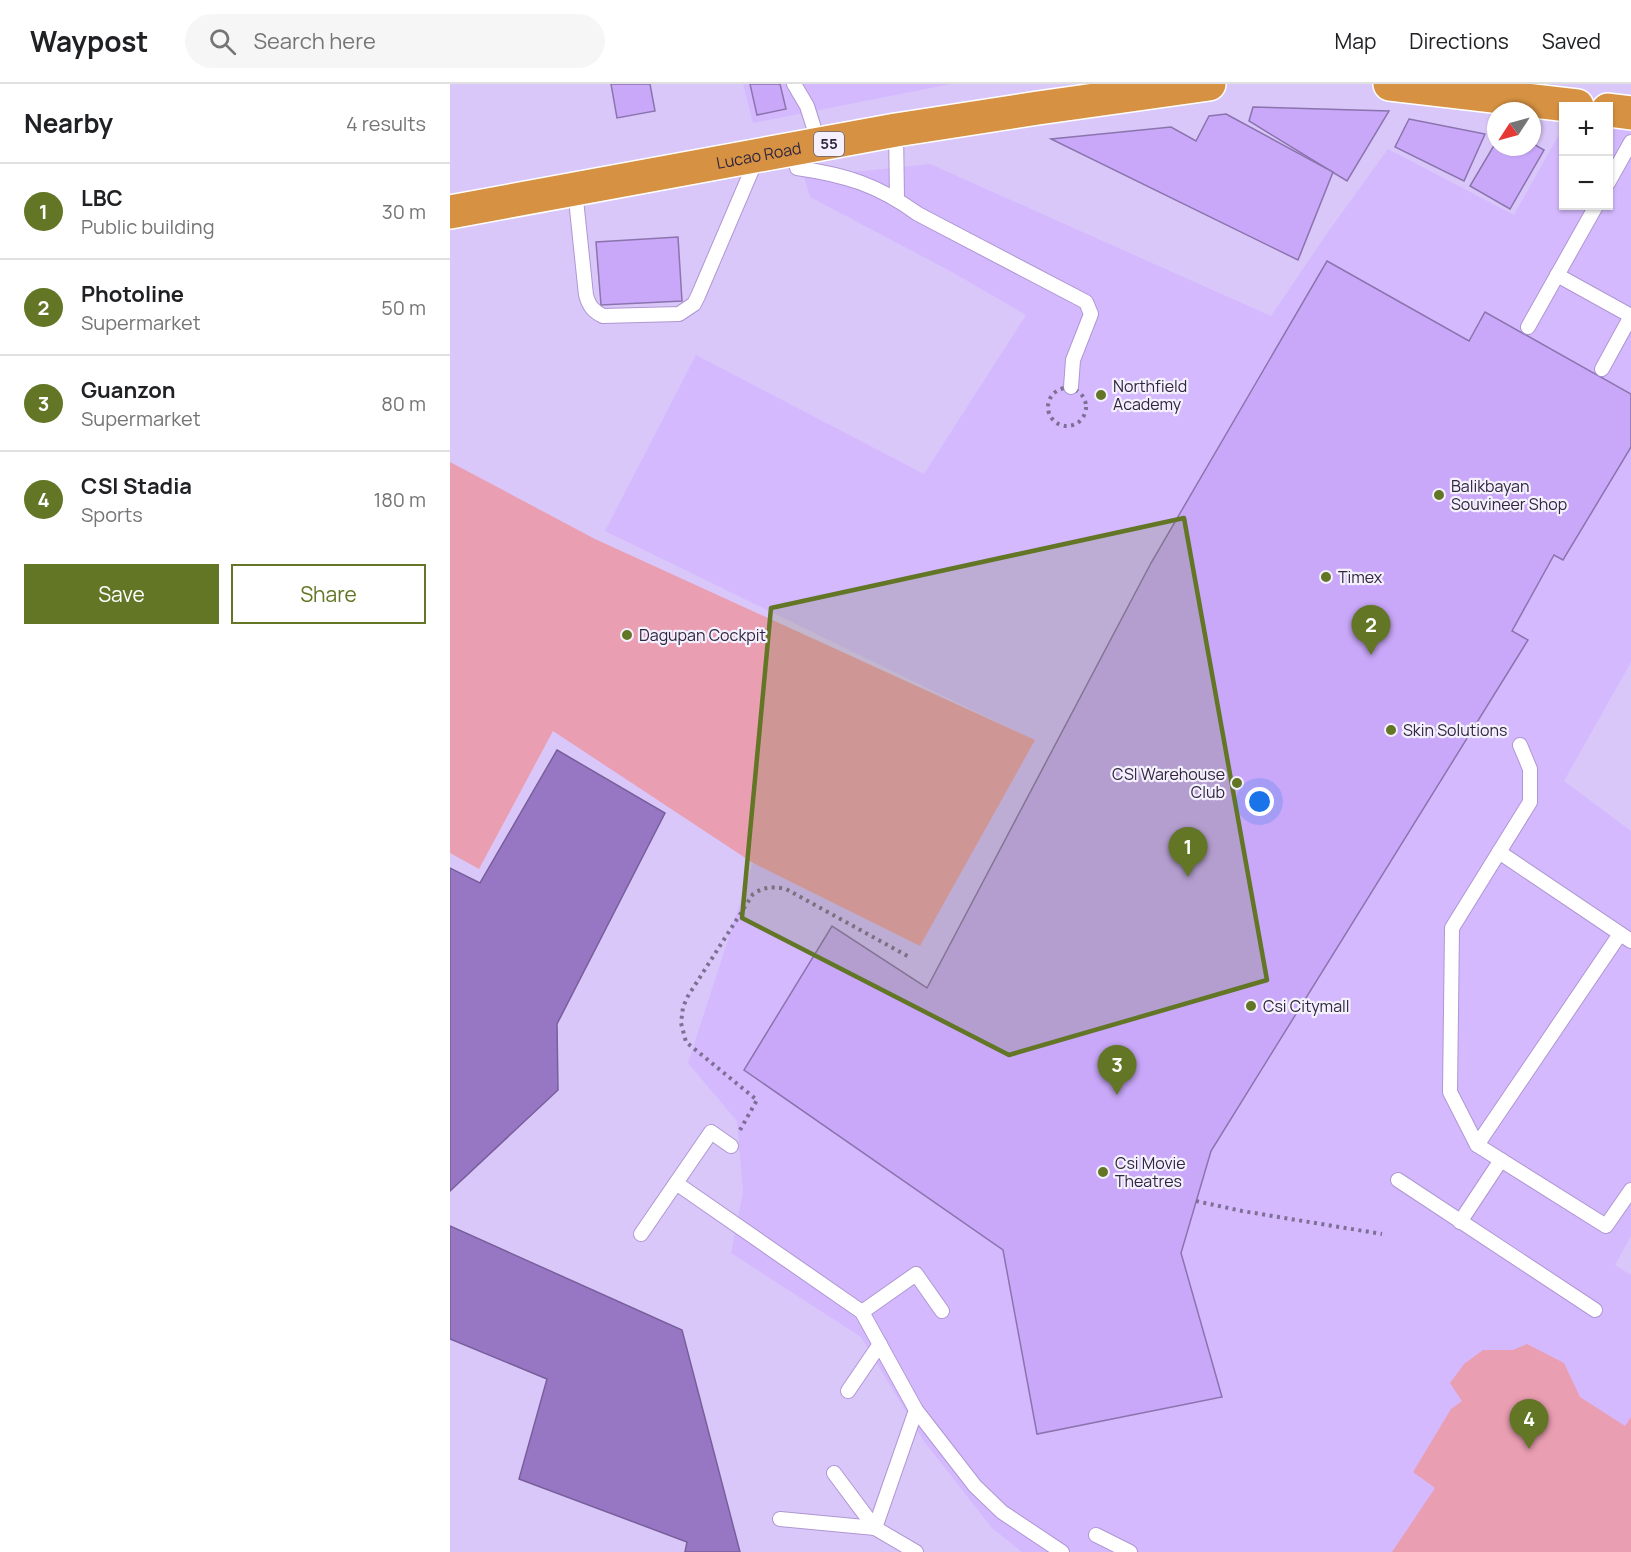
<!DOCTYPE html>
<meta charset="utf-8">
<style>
:root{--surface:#fff;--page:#f6f6f6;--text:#202124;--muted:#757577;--line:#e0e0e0;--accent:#627626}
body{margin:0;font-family:Manrope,sans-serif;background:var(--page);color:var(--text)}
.controls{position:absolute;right:18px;top:18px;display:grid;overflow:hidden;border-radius:0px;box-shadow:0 2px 4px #0004}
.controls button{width:54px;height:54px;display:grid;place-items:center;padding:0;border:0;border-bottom:2px solid var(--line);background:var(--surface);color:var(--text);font:30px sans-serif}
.compass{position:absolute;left:1037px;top:18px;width:54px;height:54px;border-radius:50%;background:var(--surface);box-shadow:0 2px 4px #0004;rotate:234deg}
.you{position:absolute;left:810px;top:718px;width:21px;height:21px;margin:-15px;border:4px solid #fff;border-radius:50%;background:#1a73e8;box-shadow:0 0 0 9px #1a73e833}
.badge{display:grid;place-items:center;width:39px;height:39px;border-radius:50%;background:var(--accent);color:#fff;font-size:20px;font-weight:700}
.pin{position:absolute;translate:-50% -50px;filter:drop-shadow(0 2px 3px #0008)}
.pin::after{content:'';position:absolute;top:32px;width:21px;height:18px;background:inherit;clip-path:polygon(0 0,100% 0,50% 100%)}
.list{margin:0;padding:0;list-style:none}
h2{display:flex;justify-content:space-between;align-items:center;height:78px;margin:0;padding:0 24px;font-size:26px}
h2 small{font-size:20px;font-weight:400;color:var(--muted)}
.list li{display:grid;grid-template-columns:39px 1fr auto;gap:18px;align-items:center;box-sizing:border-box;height:96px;padding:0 24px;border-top:2px solid var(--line)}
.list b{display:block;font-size:22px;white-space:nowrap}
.list p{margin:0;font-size:20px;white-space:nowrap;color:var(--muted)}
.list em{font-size:20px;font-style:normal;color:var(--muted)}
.actions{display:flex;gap:12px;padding:18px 24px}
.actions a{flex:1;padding:14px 0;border:2px solid var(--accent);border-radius:0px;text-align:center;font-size:21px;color:var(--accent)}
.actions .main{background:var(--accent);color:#fff}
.icon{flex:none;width:33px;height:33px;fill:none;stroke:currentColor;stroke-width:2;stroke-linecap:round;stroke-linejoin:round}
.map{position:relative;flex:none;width:1181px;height:1468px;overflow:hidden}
header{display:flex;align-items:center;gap:36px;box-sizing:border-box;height:84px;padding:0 30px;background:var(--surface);border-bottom:2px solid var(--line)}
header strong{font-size:28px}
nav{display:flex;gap:33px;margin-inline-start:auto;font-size:21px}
.search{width:420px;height:54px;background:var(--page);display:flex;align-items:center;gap:15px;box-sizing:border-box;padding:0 21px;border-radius:33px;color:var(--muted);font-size:22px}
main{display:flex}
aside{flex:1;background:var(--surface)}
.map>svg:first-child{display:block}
</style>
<header>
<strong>Waypost</strong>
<div class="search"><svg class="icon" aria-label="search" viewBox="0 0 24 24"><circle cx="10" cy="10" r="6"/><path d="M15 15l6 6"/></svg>Search here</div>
<nav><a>Map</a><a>Directions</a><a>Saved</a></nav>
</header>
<main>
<aside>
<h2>Nearby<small>4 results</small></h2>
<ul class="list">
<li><span class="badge">1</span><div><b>LBC</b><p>Public building</p></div><em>30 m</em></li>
<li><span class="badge">2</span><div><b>Photoline</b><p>Supermarket</p></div><em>50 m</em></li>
<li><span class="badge">3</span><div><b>Guanzon</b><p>Supermarket</p></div><em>80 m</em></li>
<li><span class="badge">4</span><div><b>CSI Stadia</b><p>Sports</p></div><em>180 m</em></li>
</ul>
<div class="actions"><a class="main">Save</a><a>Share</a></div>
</aside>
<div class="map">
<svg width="1181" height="1468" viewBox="0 0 1181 1468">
<rect width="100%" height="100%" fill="#dac7f9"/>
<g fill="#d4b9fe">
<path d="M 293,0 L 501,0 L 303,39 Z"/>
<path d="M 1112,45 L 1114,45 L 1114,122 L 1158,122 L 1159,45 L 1181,46 L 1181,578 L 1114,697 L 1181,747 L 1181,1152 L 1165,1181 L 1181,1191 L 1181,1468 L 572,1468 L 542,1444 L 473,1356 L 411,1253 L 281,1169 L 293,1108 L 287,1037 L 238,979 L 303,779 L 470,862 L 584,656 L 155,447 L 246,271 L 474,390 L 576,231 L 502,188 L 360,113 L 354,93 L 480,80 L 821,232 L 878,148 L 938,65 L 1064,131 Z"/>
</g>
<g fill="#ea9eb2">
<path d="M 0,378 L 145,455 L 585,656 L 470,862 L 303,779 L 103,647 L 29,785 L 0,769 Z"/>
<path d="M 1077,1260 L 1114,1279 L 1130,1313 L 1175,1342 L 1181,1333 L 1181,1468 L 942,1468 L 985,1404 L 963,1388 L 1001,1325 L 1012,1317 L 1000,1299 L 1014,1280 L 1033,1266 L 1063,1266 Z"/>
</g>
<g fill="#9777c4" stroke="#785f9c" stroke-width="1.5">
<path d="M 107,666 L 215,729 L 107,940 L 108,1006 L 0,1107 L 0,784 L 30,799 Z"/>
<path d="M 0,1142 L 232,1246 L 290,1468 L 235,1468 L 237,1458 L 69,1395 L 97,1295 L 0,1255 Z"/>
</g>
<g fill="#c9a8f9" stroke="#8b74ae" stroke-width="1.5">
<path d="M 161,0 L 200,0 L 205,27 L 167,34 Z"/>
<path d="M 300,0 L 330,0 L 336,25 L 307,31 Z"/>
<path d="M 803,23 L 939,27 L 897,97 L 799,37 Z"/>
<path d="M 776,30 L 883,88 L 848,176 L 601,55 L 721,43 L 746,57 L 759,32 Z"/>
<path d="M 959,35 L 1035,50 L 1014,97 L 945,63 Z"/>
<path d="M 1046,58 L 1046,63 L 1082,63 L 1082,59 L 1094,66 L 1060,125 L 1020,102 Z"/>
<path d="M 228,153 L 232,217 L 151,221 L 146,158 Z"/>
<path d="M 877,177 L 1019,257 L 1035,228 L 1181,310 L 1181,363 L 1113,476 L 1104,471 L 1062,547 L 1078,556 L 761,1067 L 731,1169 L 772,1313 L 587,1350 L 553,1166 L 294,986 L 382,842 L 477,904 L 701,479 Z"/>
</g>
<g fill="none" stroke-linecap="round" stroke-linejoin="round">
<defs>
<g id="service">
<path d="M 344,0 L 357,22 L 369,60"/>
<path d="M 446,46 L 447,115"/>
<path d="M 347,84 C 396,91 428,101 468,130 L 636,218 L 641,230 L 623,276 L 621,303"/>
<path d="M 1158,99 L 1181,58"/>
<path d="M 125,106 L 136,211 C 139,222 143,227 153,232 L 229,230 L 244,220 L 248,212 L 307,74"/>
<path d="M 1107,191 L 1181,232 L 1152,285"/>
<path d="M 1078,243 L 1146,122"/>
<path d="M 1070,661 L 1080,685 L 1080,718 L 1002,844 L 1000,1008 L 1027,1061 L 1156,1142 L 1181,1106"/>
<path d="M 1049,768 L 1181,857"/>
<path d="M 1027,1061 L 1170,850"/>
<path d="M 948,1096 L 1145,1226"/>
<path d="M 226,1099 L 412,1228 L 466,1326 L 525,1402 L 552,1428 L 612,1468"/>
<path d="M 1010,1138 L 1051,1076"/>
<path d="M 191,1150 L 261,1048 L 281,1062"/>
<path d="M 412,1228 L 466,1190 L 492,1227"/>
<path d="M 398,1307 L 430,1260"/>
<path d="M 384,1389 L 425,1444"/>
<path d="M 330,1435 L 425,1444 L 466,1468"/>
<path d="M 425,1444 L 466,1326"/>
<path d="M 646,1451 L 680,1468"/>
</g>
<g id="trunk">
<path d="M 940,0 L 1127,22"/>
<path d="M 1158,26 L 1181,29"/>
<path id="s1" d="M 0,128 L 446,46 L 588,24 L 759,0"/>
</g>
</defs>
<use href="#service" stroke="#af97d3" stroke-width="16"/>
<use href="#trunk" stroke="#fff" stroke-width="36"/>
<g stroke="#7e7094" stroke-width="4" stroke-dasharray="3 4.5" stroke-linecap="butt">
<circle cx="617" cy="323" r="19"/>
<path d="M 290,1046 L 307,1016 L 236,958 L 231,939 L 233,923 L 238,912 L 303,810 C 314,803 323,802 336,805 L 461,874"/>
<path d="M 746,1117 L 792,1127 L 932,1150"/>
</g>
<use href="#service" stroke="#fff" stroke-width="14"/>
<use href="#trunk" stroke="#d69242" stroke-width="33"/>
</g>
<path fill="#627626" fill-opacity="0.2" stroke="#627626" stroke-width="4.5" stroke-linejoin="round" d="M 734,434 L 817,896 L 559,971 L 292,834 L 321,524 Z"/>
<g fill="#627626" stroke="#f4f0fd" stroke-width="2">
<circle cx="651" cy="311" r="6"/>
<circle cx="989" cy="411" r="6"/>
<circle cx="876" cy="493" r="6"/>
<circle cx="177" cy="551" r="6"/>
<circle cx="941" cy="646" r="6"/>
<circle cx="787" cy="699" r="6"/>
<circle cx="801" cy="922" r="6"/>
<circle cx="653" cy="1088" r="6"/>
</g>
<g text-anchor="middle" stroke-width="4.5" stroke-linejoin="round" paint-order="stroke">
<rect fill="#f4f0fd" stroke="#6b6377" stroke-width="1.5" x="364" y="48" width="30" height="24" rx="4.5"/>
<g font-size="15" font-weight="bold" fill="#30263e">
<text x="379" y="65">55</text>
</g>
<g font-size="16" fill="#30263e" stroke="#f4f0fd">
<text dy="6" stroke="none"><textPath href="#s1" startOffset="314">Lucao Road</textPath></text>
</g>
<g font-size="16" fill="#30263e" stroke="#f4f0fd" text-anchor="start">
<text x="663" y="308">Northfield<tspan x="663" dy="18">Academy</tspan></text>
<text x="1001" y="408">Balikbayan<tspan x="1001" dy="18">Souvineer Shop</tspan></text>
<text x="888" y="499">Timex</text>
<text x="189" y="557">Dagupan Cockpit</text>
<text x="953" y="652">Skin Solutions</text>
<text x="775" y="696" text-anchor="end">CSI Warehouse<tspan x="775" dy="18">Club</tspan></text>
<text x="813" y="928">Csi Citymall</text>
<text x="665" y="1085">Csi Movie<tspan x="665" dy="18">Theatres</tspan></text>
</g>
</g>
</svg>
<div class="controls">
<button>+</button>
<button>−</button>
</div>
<svg class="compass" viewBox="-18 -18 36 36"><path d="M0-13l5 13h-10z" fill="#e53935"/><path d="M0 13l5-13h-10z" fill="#757577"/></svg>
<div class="you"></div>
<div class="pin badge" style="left:738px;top:793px">1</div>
<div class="pin badge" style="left:921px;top:571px">2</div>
<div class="pin badge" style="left:667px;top:1011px">3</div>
<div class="pin badge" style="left:1079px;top:1365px">4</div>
</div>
</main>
